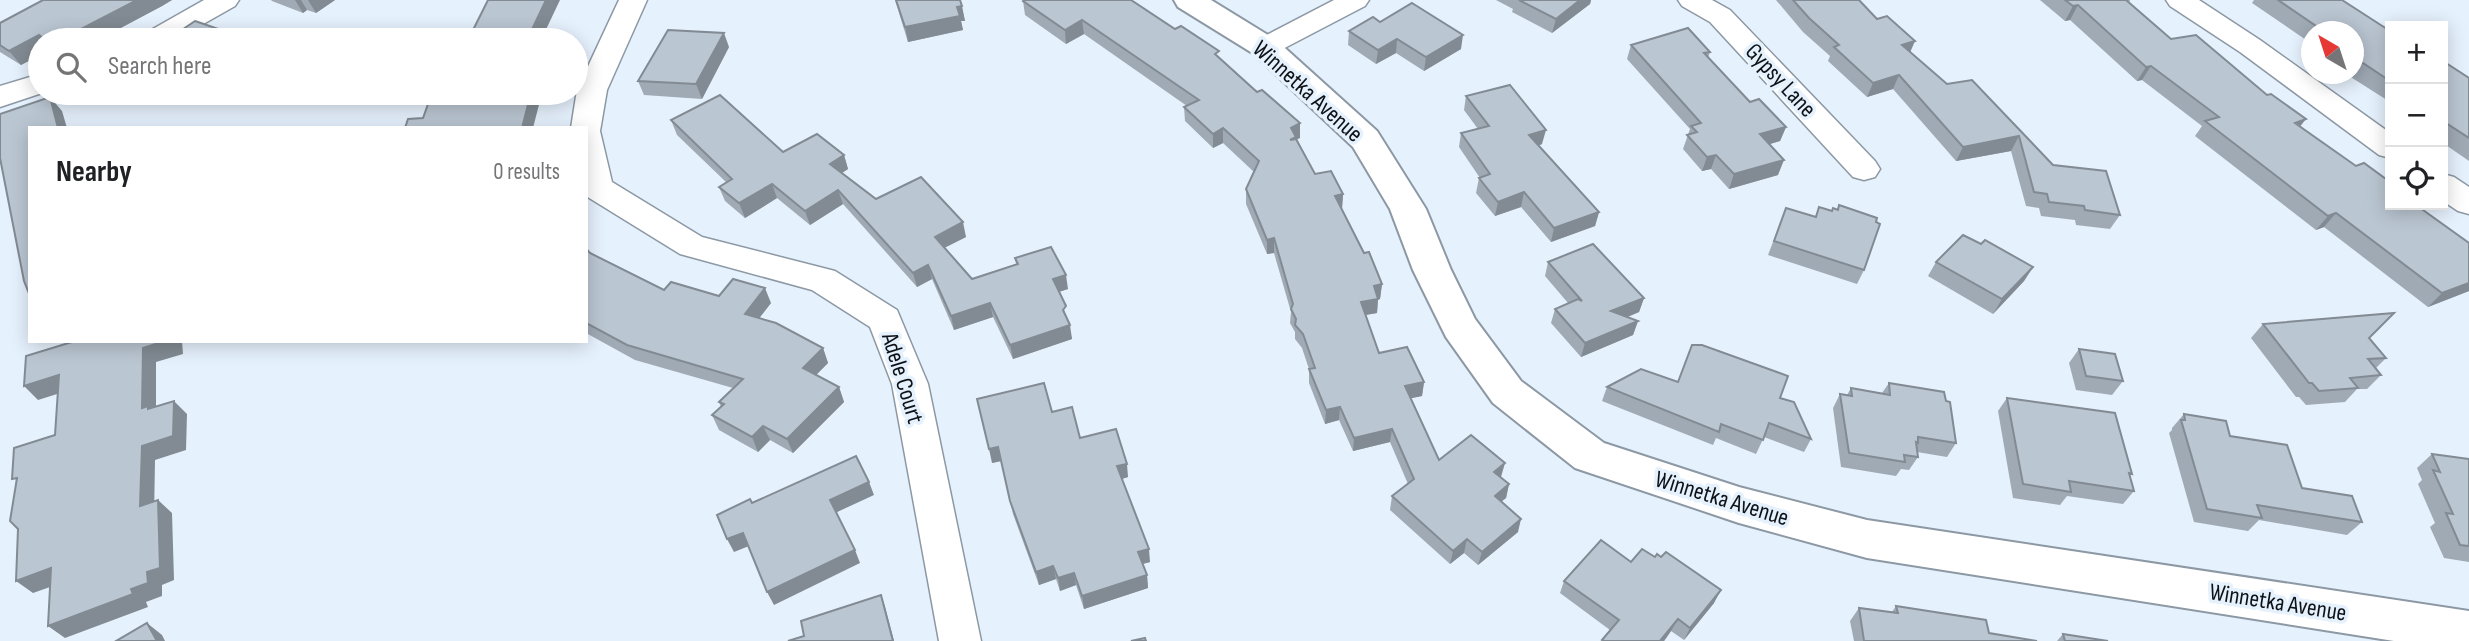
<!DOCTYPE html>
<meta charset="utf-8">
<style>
:root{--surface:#fff;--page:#f6f6f6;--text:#202124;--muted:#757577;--line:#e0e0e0}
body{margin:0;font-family:"Sofia Sans Condensed",sans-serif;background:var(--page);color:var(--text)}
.controls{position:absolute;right:21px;top:21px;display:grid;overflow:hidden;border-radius:0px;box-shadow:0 4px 18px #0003}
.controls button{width:63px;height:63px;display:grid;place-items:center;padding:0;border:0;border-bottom:2px solid var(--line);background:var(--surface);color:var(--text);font:35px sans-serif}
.compass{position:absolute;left:2301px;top:21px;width:63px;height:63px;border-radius:50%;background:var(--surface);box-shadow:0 4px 18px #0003;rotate:321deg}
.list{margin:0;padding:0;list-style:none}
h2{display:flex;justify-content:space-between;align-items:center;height:91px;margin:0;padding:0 28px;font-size:30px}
h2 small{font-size:23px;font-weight:400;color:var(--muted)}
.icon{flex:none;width:38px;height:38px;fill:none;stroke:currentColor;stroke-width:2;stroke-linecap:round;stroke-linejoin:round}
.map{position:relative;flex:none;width:2469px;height:641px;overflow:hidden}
.search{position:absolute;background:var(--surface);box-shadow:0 4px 18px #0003;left:28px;top:28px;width:560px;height:77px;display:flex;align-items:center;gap:18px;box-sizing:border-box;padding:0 24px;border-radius:38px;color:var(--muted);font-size:26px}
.panel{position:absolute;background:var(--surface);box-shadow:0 4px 18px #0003;left:28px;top:126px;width:560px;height:217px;border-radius:0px}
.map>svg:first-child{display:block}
</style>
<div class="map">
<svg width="2469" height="641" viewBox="0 0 2469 641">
<rect width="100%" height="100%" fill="#e5f1fd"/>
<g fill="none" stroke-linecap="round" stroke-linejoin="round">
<defs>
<g id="street">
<path d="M 204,0 L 239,0 L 235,6 L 175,40 L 140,40 L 144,34 Z"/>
<path d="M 619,0 L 647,0 L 607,90 L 600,131 L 612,182 L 702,237 L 835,271 L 897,310 L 928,384 L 981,641 L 939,641 L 892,384 L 870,327 L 812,290 L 680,254 L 586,196 L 586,128 L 571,128 L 577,90 Z"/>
<path d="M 1334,0 L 1369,0 L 1365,6 L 1275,53 L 1265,56 L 1255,53 L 1251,47 L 1255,41 Z"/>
<path d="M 1678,0 L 1712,0 L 1730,10 L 1875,161 L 1880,169 L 1875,177 L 1864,180 L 1853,177 L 1710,22 L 1682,6 Z"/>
<path d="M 2166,0 L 2199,0 L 2260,40 L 2390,133 L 2390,158 L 2379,155 L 2240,52 L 2170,6 Z"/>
<path d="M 40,74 L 42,93 L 0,107 L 0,86 Z"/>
<path d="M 2443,174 L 2454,177 L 2469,187 L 2469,214 L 2458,211 L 2443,201 Z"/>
</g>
<path id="secondary" d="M 1174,0 L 1211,0 L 1276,40 L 1377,131 L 1426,209 L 1451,270 L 1475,319 L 1521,381 L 1604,443 L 1739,487 L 1867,520 L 2469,611 L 2469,641 L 2394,641 L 1867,558 L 1739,523 L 1575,468 L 1493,403 L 1446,337 L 1413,270 L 1390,209 L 1353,147 L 1254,54 L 1178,7 Z"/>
</defs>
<use href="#street" stroke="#8c98a3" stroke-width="3"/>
<use href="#secondary" stroke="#8c98a3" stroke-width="4"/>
<use href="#street" fill="#fff" fill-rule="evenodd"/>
<use href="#secondary" fill="#fff" fill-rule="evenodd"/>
</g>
<g fill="#a0aab5">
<path d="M 43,0 L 172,0 L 162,6 L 98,40 L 40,40 L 40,55 L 21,65 L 0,52 L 0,23 Z"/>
<path d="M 271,0 L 335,0 L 316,13 L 307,10 L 303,13 L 272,1 Z"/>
<path d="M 895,0 L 960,0 L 965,21 L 961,21 L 963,30 L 908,42 Z"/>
<path d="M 1496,0 L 1591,0 L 1590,4 L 1552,33 L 1512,12 L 1513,9 Z"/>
<path d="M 1776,0 L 1859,0 L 1910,52 L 1947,84 L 1972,80 L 2053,165 L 2120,215 L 2110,229 L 2076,225 L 2075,220 L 2041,216 L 2039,208 L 2026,206 L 2011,151 L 1956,161 L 1893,89 L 1867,97 L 1828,61 L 1830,56 L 1803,32 Z"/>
<path d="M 2040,0 L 2130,0 L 2129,3 L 2171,39 L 2300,127 L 2390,205 L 2469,243 L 2469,291 L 2428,307 L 2324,227 L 2316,230 L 2195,136 L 2202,126 L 2142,80 L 2137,81 L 2070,20 L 2065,21 Z"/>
<path d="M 2254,0 L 2342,0 L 2390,31 L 2390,102 L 2346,74 L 2354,74 L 2354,32 L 2312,32 L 2312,44 L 2252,3 Z"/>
<path d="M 1023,1 L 1219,58 L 1257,92 L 1300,123 L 1300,138 L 1297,139 L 1315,174 L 1343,194 L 1342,209 L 1364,253 L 1382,284 L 1380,299 L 1378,299 L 1377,313 L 1366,315 L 1379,353 L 1424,382 L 1422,396 L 1410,398 L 1439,460 L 1501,477 L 1509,484 L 1506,498 L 1501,502 L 1518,532 L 1478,565 L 1464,553 L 1450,564 L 1390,510 L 1392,496 L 1408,484 L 1390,442 L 1353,451 L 1339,420 L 1325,424 L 1309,383 L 1309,369 L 1302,348 L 1295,339 L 1295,332 L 1290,323 L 1291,312 L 1274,253 L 1267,254 L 1246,204 L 1246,189 L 1254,172 L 1223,143 L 1213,148 L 1185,121 L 1184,107 L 1187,106 L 1084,34 L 1066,44 L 1025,15 Z"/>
<path d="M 1380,22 L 1461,49 L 1424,71 L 1396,53 L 1376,64 L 1348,45 L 1349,31 Z"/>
<path d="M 1631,45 L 1710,52 L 1708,58 L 1750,102 L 1786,127 L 1780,141 L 1769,144 L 1778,175 L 1729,189 L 1711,169 L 1702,171 L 1683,149 L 1690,129 L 1627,59 Z"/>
<path d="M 729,47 L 702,99 L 644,95 L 638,81 Z"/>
<path d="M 2443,64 L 2469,78 L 2469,161 L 2443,143 Z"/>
<path d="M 1466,96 L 1542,144 L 1539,146 L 1599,212 L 1595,226 L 1551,242 L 1521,207 L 1495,216 L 1476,193 L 1479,178 L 1480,178 L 1459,147 L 1461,133 L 1478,129 L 1464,110 Z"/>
<path d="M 671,120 L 783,152 L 844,155 L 848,169 L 842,173 L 876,199 L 966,237 L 944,248 L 972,279 L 1016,264 L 1015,258 L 1068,289 L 1059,292 L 1072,339 L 1013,359 L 993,317 L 954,330 L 932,279 L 917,287 L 843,204 L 810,225 L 777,198 L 745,218 L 725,201 L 719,187 L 726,182 L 677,135 Z"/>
<path d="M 1839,205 L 1864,270 L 1857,284 L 1768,255 L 1786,208 L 1815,217 L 1819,207 L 1832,211 L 1833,208 L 1837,209 Z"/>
<path d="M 1981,244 L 2033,267 L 2024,281 L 1993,314 L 1928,276 L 1936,262 Z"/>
<path d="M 586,248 L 590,253 L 664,290 L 719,296 L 771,303 L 759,318 L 823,348 L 828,363 L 816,375 L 839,387 L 844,402 L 793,453 L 770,440 L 758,452 L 719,430 L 712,415 L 721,407 L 719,402 L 733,388 L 635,360 L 586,333 Z"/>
<path d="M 1548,262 L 1644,298 L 1639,312 L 1628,317 L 1638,321 L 1633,335 L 1581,357 L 1551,323 L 1555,309 L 1568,303 L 1545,276 Z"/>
<path d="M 2263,324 L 2381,327 L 2369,338 L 2386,358 L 2376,368 L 2381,375 L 2367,389 L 2357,389 L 2345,402 L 2306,405 L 2299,397 L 2296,397 L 2251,338 Z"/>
<path d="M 2079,349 L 2123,381 L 2112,395 L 2076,390 L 2069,363 Z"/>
<path d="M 1678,382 L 1780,398 L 1811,439 L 1804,452 L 1764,437 L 1756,454 L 1716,438 L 1713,445 L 1602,401 L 1607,387 Z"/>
<path d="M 1889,383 L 1946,401 L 1956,443 L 1947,457 L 1917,452 L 1918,457 L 1909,470 L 1901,469 L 1896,476 L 1841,467 L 1833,408 L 1840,394 L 1847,395 L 1851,388 L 1882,393 Z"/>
<path d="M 2007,398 L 2132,474 L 2130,476 L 2134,491 L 2123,504 L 2067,496 L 2060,505 L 2013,498 L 1998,411 Z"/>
<path d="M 1052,412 L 1080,438 L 1128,477 L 1122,479 L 1150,562 L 1142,564 L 1147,575 L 1148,588 L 1084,609 L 1076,585 L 1060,591 L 1056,579 L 1039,585 L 1013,514 L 1001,461 L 992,463 Z"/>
<path d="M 2184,414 L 2230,436 L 2302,488 L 2362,522 L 2347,535 L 2259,520 L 2248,531 L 2194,522 L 2169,433 L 2172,430 L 2172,428 Z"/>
<path d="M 2432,454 L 2469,459 L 2469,562 L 2444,558 L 2430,527 L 2435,523 L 2418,484 L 2422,480 L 2417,468 Z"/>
<path d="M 1631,562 L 1714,603 L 1684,640 L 1671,631 L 1664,641 L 1602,641 L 1610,630 L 1560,593 L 1564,581 Z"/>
<path d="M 1896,606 L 1989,633 L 2037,641 L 1854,641 L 1850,621 L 1859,608 L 1892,612 Z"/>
<path d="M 2063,634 L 2108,641 L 2057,641 Z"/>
</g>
<g fill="#828b93">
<path d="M 137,0 L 172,0 L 162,6 L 98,40 L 60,40 Z"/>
<path d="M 295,0 L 301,0 L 307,10 L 303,13 Z"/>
<path d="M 308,0 L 335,0 L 316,13 Z"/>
<path d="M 546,0 L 560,0 L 541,40 L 527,40 Z"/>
<path d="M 1580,0 L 1591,0 L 1590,4 L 1552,33 L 1556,19 Z"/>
<path d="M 2078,5 L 2070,20 L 2065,21 L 2073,6 Z"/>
<path d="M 962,6 L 965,21 L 961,21 L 963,30 L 908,42 L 905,27 Z"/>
<path d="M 1082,20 L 1084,34 L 1066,44 L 1065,30 Z"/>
<path d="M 230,33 L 235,40 L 219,40 Z"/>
<path d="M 724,33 L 729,47 L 702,99 L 696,84 Z"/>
<path d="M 49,34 L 54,40 L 45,40 L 43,38 Z"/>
<path d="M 39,35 L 43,40 L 40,40 L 40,55 L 21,65 L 9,51 Z"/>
<path d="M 1463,35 L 1461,49 L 1424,71 L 1426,57 Z"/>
<path d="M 1397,39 L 1396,53 L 1376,64 L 1378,50 Z"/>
<path d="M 1915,41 L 1909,55 L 1902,45 Z"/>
<path d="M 2151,66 L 2142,80 L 2137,81 L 2146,67 Z"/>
<path d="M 1899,75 L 1893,89 L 1867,97 L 1873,83 Z"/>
<path d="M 531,93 L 542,93 L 533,128 L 522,128 Z"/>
<path d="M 50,97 L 62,111 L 67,128 L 58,128 Z"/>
<path d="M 2306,119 L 2295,133 L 2295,123 Z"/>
<path d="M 1300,123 L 1300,138 L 1295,140 L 1295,152 L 1291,128 Z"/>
<path d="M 1786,127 L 1780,141 L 1754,149 L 1760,134 Z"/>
<path d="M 1223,128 L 1223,143 L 1213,148 L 1213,134 Z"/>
<path d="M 1546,130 L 1542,144 L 1526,149 L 1529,135 Z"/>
<path d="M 2019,136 L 2011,151 L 1956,161 L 1963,147 Z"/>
<path d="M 844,155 L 848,169 L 834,178 L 830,164 Z"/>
<path d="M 1716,155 L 1711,169 L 1702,171 L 1707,157 Z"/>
<path d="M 1784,160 L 1778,175 L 1729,189 L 1734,174 Z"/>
<path d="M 772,184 L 777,198 L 745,218 L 739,203 Z"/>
<path d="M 838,190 L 843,204 L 810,225 L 805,211 Z"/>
<path d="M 1524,192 L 1521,207 L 1495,216 L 1498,202 Z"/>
<path d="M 1343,194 L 1342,209 L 1335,196 Z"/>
<path d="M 1599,212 L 1595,226 L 1551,242 L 1554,228 Z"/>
<path d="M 2336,213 L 2324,227 L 2316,230 L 2328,216 Z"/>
<path d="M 963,222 L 966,237 L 938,251 L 935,237 Z"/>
<path d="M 1274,238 L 1274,253 L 1267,254 L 1267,240 Z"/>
<path d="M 928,265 L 932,279 L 917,287 L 913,273 Z"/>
<path d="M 2033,267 L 2024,281 L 1993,314 L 2002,299 Z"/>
<path d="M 1066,275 L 1068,289 L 1055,293 L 1053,279 Z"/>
<path d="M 2469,283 L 2469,291 L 2428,307 L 2442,293 Z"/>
<path d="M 1382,284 L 1380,299 L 1372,300 L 1374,286 Z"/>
<path d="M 765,288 L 771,303 L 751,329 L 745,314 Z"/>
<path d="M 1644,298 L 1639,312 L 1607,325 L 1611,311 Z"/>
<path d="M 1378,299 L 1377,313 L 1359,316 L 1361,302 Z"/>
<path d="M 990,303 L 993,317 L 954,330 L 951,316 Z"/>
<path d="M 1638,321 L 1633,335 L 1581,357 L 1585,343 Z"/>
<path d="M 1070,325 L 1072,339 L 1013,359 L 1010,345 Z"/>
<path d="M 165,341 L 182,341 L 183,354 L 156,362 L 156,414 L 142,408 L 143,348 Z"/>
<path d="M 823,348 L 828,363 L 808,383 L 803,368 Z"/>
<path d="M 59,375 L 73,389 L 38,400 L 24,386 Z"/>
<path d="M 1424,382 L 1422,396 L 1403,400 L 1405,386 Z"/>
<path d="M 839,387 L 844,402 L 793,453 L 787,439 Z"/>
<path d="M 174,401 L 187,414 L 186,450 L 155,460 L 154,519 L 140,506 L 142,446 Z"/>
<path d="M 1340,407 L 1339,420 L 1325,424 L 1326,410 Z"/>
<path d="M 763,426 L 770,440 L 758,452 L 752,437 Z"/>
<path d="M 1392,429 L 1390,442 L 1353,451 L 1354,438 Z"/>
<path d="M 998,447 L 1001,461 L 992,463 L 989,449 Z"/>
<path d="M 1505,463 L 1501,477 L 1491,485 L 1494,472 Z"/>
<path d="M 1127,464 L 1128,477 L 1118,480 L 1117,466 Z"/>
<path d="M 869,482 L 874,495 L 835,513 L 830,500 Z"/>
<path d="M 1509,484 L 1506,498 L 1491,509 L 1495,496 Z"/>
<path d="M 158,500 L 172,513 L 174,580 L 162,585 L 162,596 L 146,602 L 148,607 L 65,638 L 48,626 L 131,589 L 147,572 Z"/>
<path d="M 1521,519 L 1518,532 L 1478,565 L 1482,552 Z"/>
<path d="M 743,533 L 749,546 L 734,552 L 727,539 Z"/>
<path d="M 1467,539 L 1464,553 L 1450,564 L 1453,551 Z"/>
<path d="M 1149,549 L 1150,562 L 1139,565 L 1138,552 Z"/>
<path d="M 855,550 L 860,563 L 774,605 L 767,592 Z"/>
<path d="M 1053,566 L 1056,579 L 1039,585 L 1036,572 Z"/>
<path d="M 51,568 L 67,581 L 33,593 L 16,581 Z"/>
<path d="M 1074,573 L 1076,585 L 1060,591 L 1058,578 Z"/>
<path d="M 1147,575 L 1148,588 L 1084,609 L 1082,596 Z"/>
<path d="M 1721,590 L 1714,603 L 1684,640 L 1690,628 Z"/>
<path d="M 881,595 L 885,607 L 894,641 L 893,641 Z"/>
<path d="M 1678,619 L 1671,631 L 1664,641 L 1660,641 Z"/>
<path d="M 147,623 L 162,635 L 165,641 L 157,641 Z"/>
</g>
<g fill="#bac6d2" stroke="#828b93" stroke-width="2">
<path d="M 43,0 L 137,0 L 60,40 L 49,34 L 43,38 L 39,35 L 9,51 L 0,45 L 0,23 Z"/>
<path d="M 488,0 L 546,0 L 527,40 L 468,40 Z"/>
<path d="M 896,0 L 960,0 L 962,6 L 957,7 L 960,16 L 905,27 Z"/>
<path d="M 1024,0 L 1131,0 L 1175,29 L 1181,26 L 1219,51 L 1215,54 L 1257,92 L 1262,90 L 1300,123 L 1291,128 L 1296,137 L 1290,140 L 1296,139 L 1315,174 L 1331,171 L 1343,194 L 1335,196 L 1364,253 L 1369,252 L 1382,284 L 1374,286 L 1378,299 L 1361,302 L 1379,353 L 1407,347 L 1424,382 L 1405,386 L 1439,460 L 1471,435 L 1505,463 L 1494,472 L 1509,484 L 1495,496 L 1521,519 L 1482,552 L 1467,539 L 1453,551 L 1392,496 L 1414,479 L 1392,429 L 1354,438 L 1340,407 L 1326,410 L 1309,369 L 1315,368 L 1303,334 L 1295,325 L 1296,319 L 1291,309 L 1293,304 L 1274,238 L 1267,240 L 1246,189 L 1259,161 L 1223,128 L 1213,134 L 1184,107 L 1199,100 L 1082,20 L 1065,30 L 1023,1 Z"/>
<path d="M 1519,0 L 1580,0 L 1556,19 Z"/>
<path d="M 1793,0 L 1859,0 L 1877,19 L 1887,16 L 1915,41 L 1902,45 L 1947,84 L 1972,80 L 2053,165 L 2106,171 L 2120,215 L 2085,210 L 2084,206 L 2049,202 L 2047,194 L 2034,192 L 2019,136 L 1963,147 L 1899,75 L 1873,83 L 1834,47 L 1839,45 L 1809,18 Z"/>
<path d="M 2065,0 L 2126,0 L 2171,39 L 2196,35 L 2267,95 L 2271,94 L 2306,119 L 2295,123 L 2356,166 L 2364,163 L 2390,182 L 2390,205 L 2416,205 L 2469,243 L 2469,283 L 2442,293 L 2336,213 L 2328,216 L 2205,121 L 2219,117 L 2151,66 L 2146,67 L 2078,5 L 2073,6 Z"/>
<path d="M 2278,0 L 2342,0 L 2390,31 L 2390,81 L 2354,57 L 2354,32 L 2325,32 Z"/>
<path d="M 1412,3 L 1463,35 L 1426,57 L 1397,39 L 1378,50 L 1349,31 L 1373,17 L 1380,22 Z"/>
<path d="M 195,21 L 230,33 L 219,40 L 167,40 Z"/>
<path d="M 1688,28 L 1710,52 L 1704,53 L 1750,102 L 1759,99 L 1786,127 L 1760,134 L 1784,160 L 1734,174 L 1716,155 L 1707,157 L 1687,135 L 1697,132 L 1691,126 L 1701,123 L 1631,45 Z"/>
<path d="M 668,30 L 724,33 L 696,84 L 638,81 Z"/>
<path d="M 2446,63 L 2469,78 L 2469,138 L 2443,121 L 2443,64 Z"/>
<path d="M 1510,85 L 1546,130 L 1529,135 L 1599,212 L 1554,228 L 1524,192 L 1498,202 L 1479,178 L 1490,174 L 1461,133 L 1489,126 L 1466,96 Z"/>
<path d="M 432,93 L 531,93 L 522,128 L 405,128 L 408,119 L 423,118 Z"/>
<path d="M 720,95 L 783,152 L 817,134 L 844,155 L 830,164 L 876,199 L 921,177 L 963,222 L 935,237 L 972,279 L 1018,264 L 1015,258 L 1051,247 L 1066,275 L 1053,279 L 1066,306 L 1063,310 L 1070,325 L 1010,345 L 990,303 L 951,316 L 928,265 L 913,273 L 838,190 L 805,211 L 772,184 L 739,203 L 719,187 L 732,179 L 671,120 Z"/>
<path d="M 50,97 L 58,128 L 30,128 L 30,296 L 24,281 L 0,158 L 0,114 Z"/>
<path d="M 1839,205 L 1877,218 L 1876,222 L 1880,224 L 1864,270 L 1774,241 L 1786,208 L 1816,217 L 1819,207 L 1832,211 L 1833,208 L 1838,210 Z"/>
<path d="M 1963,235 L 1981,244 L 1985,240 L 2033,267 L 2002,299 L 1936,262 Z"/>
<path d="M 1593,244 L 1644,298 L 1611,311 L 1638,321 L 1585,343 L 1555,309 L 1578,299 L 1582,301 L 1548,262 Z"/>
<path d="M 586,248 L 590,253 L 664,290 L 671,282 L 719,296 L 733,279 L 765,288 L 745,314 L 776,323 L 823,348 L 803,368 L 839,387 L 787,439 L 763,426 L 752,437 L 712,415 L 724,404 L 719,402 L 743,379 L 627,345 L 586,323 Z"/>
<path d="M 2394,313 L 2369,338 L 2386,358 L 2368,359 L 2381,375 L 2350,378 L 2358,388 L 2319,391 L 2312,383 L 2309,383 L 2263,324 Z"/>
<path d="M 75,341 L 165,341 L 143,348 L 142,408 L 148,406 L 148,409 L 174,401 L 173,436 L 142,446 L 140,506 L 158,500 L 160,568 L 147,572 L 148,583 L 131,589 L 133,594 L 48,626 L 51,568 L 16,581 L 18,529 L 10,521 L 17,478 L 12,479 L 14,448 L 55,435 L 59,375 L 24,386 L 26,356 Z"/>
<path d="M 1692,345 L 1702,345 L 1788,376 L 1780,398 L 1794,402 L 1811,439 L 1769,423 L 1763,440 L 1721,424 L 1719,432 L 1607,387 L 1641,369 L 1678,382 Z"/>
<path d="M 2079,349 L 2115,354 L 2123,381 L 2086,376 Z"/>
<path d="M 1044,383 L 1052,412 L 1072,407 L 1080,438 L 1116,429 L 1127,464 L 1117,466 L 1149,549 L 1138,552 L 1147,575 L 1082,596 L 1074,573 L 1058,578 L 1053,566 L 1036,572 L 1010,501 L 998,447 L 989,449 L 977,399 Z"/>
<path d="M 1889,383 L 1944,392 L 1946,401 L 1950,402 L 1956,443 L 1918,437 L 1918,443 L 1916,442 L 1918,457 L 1904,455 L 1905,462 L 1849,453 L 1840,394 L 1852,396 L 1851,388 L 1890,395 Z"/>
<path d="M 2007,398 L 2115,413 L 2132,474 L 2129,473 L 2134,491 L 2069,481 L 2071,492 L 2023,484 Z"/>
<path d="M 2184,414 L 2226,421 L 2230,436 L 2287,445 L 2302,488 L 2352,496 L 2362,522 L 2257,505 L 2262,518 L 2207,509 L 2181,420 L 2185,420 Z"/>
<path d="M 2432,454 L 2469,459 L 2469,546 L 2460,545 L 2446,513 L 2453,514 L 2433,470 L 2440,472 Z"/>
<path d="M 856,456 L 869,482 L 830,500 L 855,550 L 767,592 L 743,533 L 727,539 L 717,515 L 750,499 L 752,503 Z"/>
<path d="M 1601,540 L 1631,562 L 1642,549 L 1655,557 L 1657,554 L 1661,557 L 1666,552 L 1721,590 L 1690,628 L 1678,619 L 1660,641 L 1604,641 L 1602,640 L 1619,620 L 1564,581 Z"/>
<path d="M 881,595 L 893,641 L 788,641 L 804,636 L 801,621 Z"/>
<path d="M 1896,606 L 1986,620 L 1989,633 L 2037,641 L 1864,641 L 1859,608 L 1898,613 Z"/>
<path d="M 147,623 L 157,641 L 116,641 Z"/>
<path d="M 2063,634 L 2108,641 L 2065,641 Z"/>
<path d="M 1145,638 L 1146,641 L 1131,641 Z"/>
</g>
<g text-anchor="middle" stroke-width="7" stroke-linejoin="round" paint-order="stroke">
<g font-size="24" fill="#0e1216" stroke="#e5f1fd">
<text transform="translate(1781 80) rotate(47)" y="8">Gypsy Lane</text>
<text transform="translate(1308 91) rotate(42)" y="8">Winnetka Avenue</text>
<text transform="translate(903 378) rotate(73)" y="8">Adele Court</text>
<text transform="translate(1722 498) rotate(17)" y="8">Winnetka Avenue</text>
<text transform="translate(2278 602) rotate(9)" y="8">Winnetka Avenue</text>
</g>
</g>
</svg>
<div class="controls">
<button>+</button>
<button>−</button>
<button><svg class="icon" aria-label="locate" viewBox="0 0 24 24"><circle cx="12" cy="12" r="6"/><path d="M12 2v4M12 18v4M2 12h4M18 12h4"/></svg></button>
</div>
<svg class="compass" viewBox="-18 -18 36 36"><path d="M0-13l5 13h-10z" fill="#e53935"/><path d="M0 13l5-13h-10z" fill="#757577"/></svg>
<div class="search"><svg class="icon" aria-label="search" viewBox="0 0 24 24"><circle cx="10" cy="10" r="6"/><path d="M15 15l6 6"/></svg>Search here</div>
<section class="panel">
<h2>Nearby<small>0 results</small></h2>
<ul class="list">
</ul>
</section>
</div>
